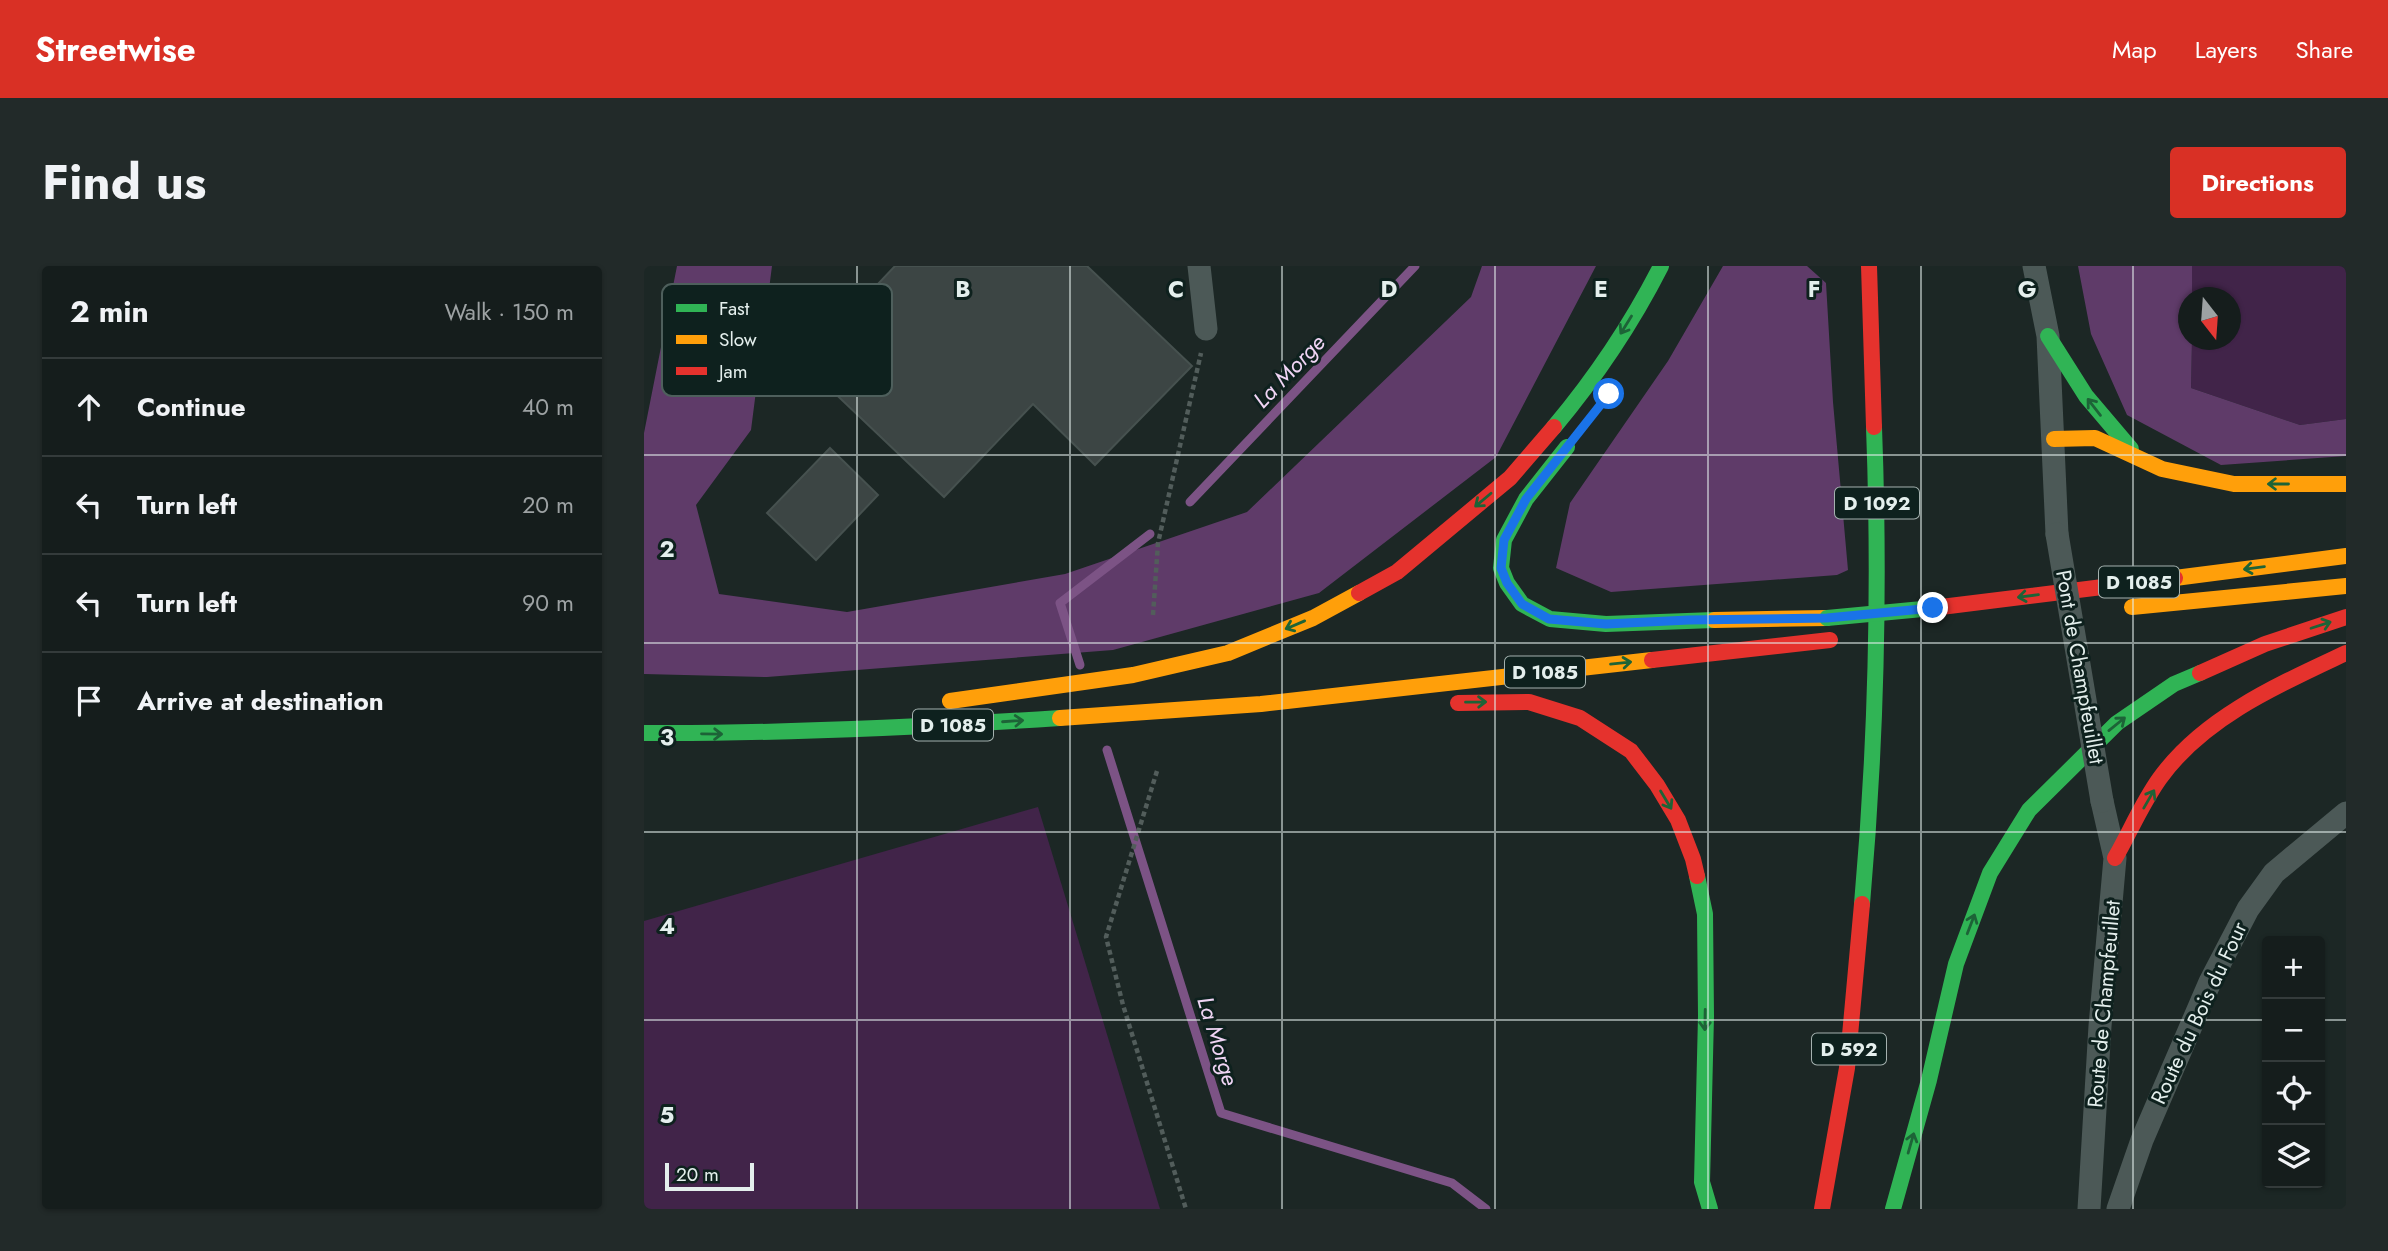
<!DOCTYPE html>
<meta charset="utf-8">
<style>
:root{--surface:#151d1c;--page:#222a29;--text:#f1f3f6;--muted:#9da2a3;--line:#343b3b;--accent:#d93025}
body{margin:0;font-family:Jost,sans-serif;background:var(--page);color:var(--text)}
.controls{position:absolute;right:21px;bottom:21px;display:grid;overflow:hidden;border-radius:7px;box-shadow:0 2px 5px #0004}
.controls button{width:63px;height:63px;display:grid;place-items:center;padding:0;border:0;border-bottom:2px solid var(--line);background:var(--surface);color:var(--text);font:35px sans-serif}
.compass{position:absolute;left:1534px;top:21px;width:63px;height:63px;border-radius:50%;background:var(--surface);box-shadow:0 2px 5px #0004;rotate:163deg}
.scale{position:absolute;left:21px;bottom:18px;width:89px;box-sizing:border-box;padding-left:7px;border:4px solid #e4efed;border-top:0;font-size:19px;line-height:24px;white-space:nowrap;color:#e4efed;-webkit-text-stroke:5px #0e211e;paint-order:stroke}
.stop{position:absolute;width:21px;height:21px;margin:-16px;border:5px solid #1a73e8;border-radius:50%;background:#fff}
.stop.end{background:#1a73e8;border-color:#fff;box-shadow:0 2px 7px #0008}
.list{margin:0;padding:0;list-style:none}
h2{display:flex;justify-content:space-between;align-items:center;height:91px;margin:0;padding:0 28px;font-size:30px}
h2 small{font-size:23px;font-weight:400;color:var(--muted)}
.list li{display:grid;grid-template-columns:46px 1fr auto;gap:21px;align-items:center;box-sizing:border-box;height:98px;padding:0 28px;border-top:2px solid var(--line)}
.list b{display:block;font-size:26px;white-space:nowrap}
.list em{font-size:23px;font-style:normal;color:var(--muted)}
.icon{flex:none;width:38px;height:38px;fill:none;stroke:currentColor;stroke-width:2;stroke-linecap:round;stroke-linejoin:round}
.map{position:relative;flex:none;width:1702px;height:943px;overflow:hidden;border-radius:7px}
header{display:flex;align-items:center;gap:42px;box-sizing:border-box;height:98px;padding:0 35px;background:var(--accent);color:#fff}
header strong{font-size:33px}
nav{display:flex;gap:38px;margin-inline-start:auto;font-size:24px}
.intro{display:flex;align-items:center;justify-content:space-between;box-sizing:border-box;height:168px;padding:0 42px}
h1{margin:0;font-size:49px}
.button{padding:18px 32px;border-radius:7px;background:var(--accent);color:#fff;font-size:24px;font-weight:700}
main{display:flex;gap:42px;padding:0 42px}
aside{flex:1;background:var(--surface);border-radius:7px;box-shadow:0 2px 5px #0004}
.map>svg:first-child{display:block}
</style>
<header>
<strong>Streetwise</strong>
<nav><a>Map</a><a>Layers</a><a>Share</a></nav>
</header>
<div class="intro"><h1>Find us</h1><a class="button">Directions</a></div>
<main>
<aside>
<h2>2 min<small>Walk · 150 m</small></h2>
<ul class="list">
<li><svg class="icon" aria-label="ahead" viewBox="0 0 24 24"><path d="M12 20V5M6 11l6-6 6 6"/></svg><div><b>Continue</b></div><em>40 m</em></li>
<li><svg class="icon" aria-label="left" viewBox="0 0 24 24"><path d="M17 20v-9H6M10 6l-5 5 5 5"/></svg><div><b>Turn left</b></div><em>20 m</em></li>
<li><svg class="icon" aria-label="left" viewBox="0 0 24 24"><path d="M17 20v-9H6M10 6l-5 5 5 5"/></svg><div><b>Turn left</b></div><em>90 m</em></li>
<li><svg class="icon" aria-label="arrive" viewBox="0 0 24 24"><path d="M6 21V4h12l-3 4 3 4H6"/></svg><div><b>Arrive at destination</b></div></li>
</ul>
</aside>
<div class="map">
<svg width="1702" height="943" viewBox="0 0 1702 943">
<rect width="100%" height="100%" fill="#1c2725"/>
<g fill="#412449">
<path d="M 1548,0 L 1702,0 L 1702,153 L 1656,159 L 1547,122 L 1548,74 L 1587,74 L 1587,32 L 1548,31 Z"/>
<path d="M 394,541 L 516,943 L 0,943 L 0,655 Z"/>
</g>
<g fill="#5f3b69">
<path d="M 33,0 L 128,0 L 107,164 L 52,239 L 75,328 L 203,346 L 421,308 L 603,246 L 827,31 L 838,0 L 952,0 L 852,191 L 675,327 L 469,384 L 123,411 L 0,408 L 0,167 Z"/>
<path d="M 1079,0 L 1163,0 L 1182,17 L 1189,136 L 1204,304 L 1193,309 L 967,326 L 912,302 L 926,237 L 1024,95 Z"/>
<path d="M 1434,0 L 1548,0 L 1548,31 L 1545,32 L 1545,74 L 1548,74 L 1547,122 L 1656,159 L 1702,153 L 1702,190 L 1577,199 L 1483,149 L 1447,68 Z"/>
</g>
<g fill="none" stroke-linecap="round" stroke-linejoin="round">
<g stroke="#7c5385" stroke-width="9">
<path d="M 546,236 L 771,0"/>
<path d="M 436,399 L 416,337 L 506,268"/>
<path d="M 463,484 L 577,847 L 808,917 L 842,943"/>
</g>
</g>
<g fill="#3c4544" stroke="#46514f" stroke-width="2">
<path d="M 251,0 L 443,0 L 548,100 L 451,199 L 389,138 L 300,231 L 159,97 Z"/>
<path d="M 186,182 L 234,229 L 172,294 L 123,247 Z"/>
</g>
<g fill="none" stroke-linecap="round" stroke-linejoin="round">
<g stroke="#525d5b" stroke-width="4.5" stroke-dasharray="5 3.5" stroke-linecap="butt">
<path d="M 509,349 L 514,277 L 557,87"/>
<path d="M 513,505 L 462,671 L 479,739 L 542,943"/>
</g>
<g stroke="#4c5957" stroke-width="23">
<path d="M 555,0 L 562,63"/>
<path d="M 1390,0 L 1404,70 L 1413,268"/>
<path d="M 1445,943 L 1456,760 L 1471,592 L 1458,535"/>
<path d="M 1474,943 L 1498,874 L 1566,716 L 1604,643 L 1630,607 L 1702,547"/>
</g>
<g stroke="#30b455" stroke-width="16">
<path d="M 1404,70 L 1442,130 L 1487,183"/>
<path d="M 910,161 C 951,112 988,57 1017,0"/>
<path d="M 923,181 L 882,233 L 860,274 L 857,302 L 863,317 L 878,338 L 906,353 L 962,358 L 1070,354"/>
<path d="M 0,467 C 139,468 277,461 416,452"/>
<path d="M 1053,610 L 1061,648 L 1062,750 L 1058,916 L 1066,943"/>
<path d="M 1218,638 C 1232,480 1236,320 1230,161"/>
<path d="M 1249,943 L 1285,814 L 1312,698 L 1346,607 L 1385,544 L 1473,457 L 1530,418 L 1556,407"/>
</g>
<g stroke="#ff9f0a" stroke-width="16">
<path d="M 1410,173 L 1451,172 L 1518,203 L 1590,218 L 1702,218"/>
<path d="M 1531,312 L 1702,290"/>
<path d="M 1488,341 L 1702,320"/>
<path d="M 1070,354 L 1183,352"/>
<path d="M 306,435 L 489,409 L 584,387 L 669,352 L 715,327"/>
<path d="M 416,452 L 617,438 L 1008,394"/>
</g>
<g stroke="#e5322d" stroke-width="16">
<path d="M 1225,0 L 1230,161"/>
<path d="M 715,327 L 753,306 L 866,212 L 910,161"/>
<path d="M 1289,342 L 1531,312"/>
<path d="M 1008,394 L 1186,374"/>
<path d="M 1556,407 L 1621,378 L 1702,351"/>
<path d="M 814,437 L 885,436 L 936,452 L 987,485 L 1013,519 L 1034,554 L 1049,593 L 1053,610"/>
<path d="M 1471,592 C 1486,566 1498,537 1516,512 C 1560,451 1636,418 1702,387"/>
<path d="M 1178,943 L 1203,802 L 1218,638"/>
</g>
<path stroke="#4c5957" stroke-width="23" d="M 1413,268 L 1458,535"/>
<path stroke="#30b455" stroke-width="16" d="M 1183,352 L 1289,342"/>
</g>
<defs><path id="oneway-shaft" d="M-6 0H5M1.5-3L5.5 0L1.5 3" fill="none" stroke-width="1.6" stroke-linecap="round" stroke-linejoin="round" transform="scale(1.75)"/></defs>
<g stroke="#1d6337">
<use href="#oneway-shaft" transform="translate(982 59) rotate(122)"/>
<use href="#oneway-shaft" transform="translate(1450 141) rotate(-128)"/>
<use href="#oneway-shaft" transform="translate(1634 218) rotate(-180)"/>
<use href="#oneway-shaft" transform="translate(839 234) rotate(140)"/>
<use href="#oneway-shaft" transform="translate(1610 302) rotate(173)"/>
<use href="#oneway-shaft" transform="translate(1384 330) rotate(173)"/>
<use href="#oneway-shaft" transform="translate(651 359) rotate(157)"/>
<use href="#oneway-shaft" transform="translate(1677 359) rotate(-18)"/>
<use href="#oneway-shaft" transform="translate(977 397) rotate(-6)"/>
<use href="#oneway-shaft" transform="translate(832 436) rotate(-1)"/>
<use href="#oneway-shaft" transform="translate(369 455) rotate(-4)"/>
<use href="#oneway-shaft" transform="translate(1473 458) rotate(-39)"/>
<use href="#oneway-shaft" transform="translate(68 468) rotate(1)"/>
<use href="#oneway-shaft" transform="translate(1505 533) rotate(-60)"/>
<use href="#oneway-shaft" transform="translate(1022 534) rotate(59)"/>
<use href="#oneway-shaft" transform="translate(1327 658) rotate(-69)"/>
<use href="#oneway-shaft" transform="translate(1061 754) rotate(91)"/>
<use href="#oneway-shaft" transform="translate(1267 877) rotate(-74)"/>
</g>
<g fill="none" stroke-linecap="round" stroke-linejoin="round">
<path stroke="#1a73e8" stroke-width="9" d="M 965,128 L 882,233 L 860,274 L 857,302 L 863,317 L 878,338 L 905,353 L 962,358 L 1045,354 L 1183,352 L 1289,342"/>
</g>
<path fill="none" stroke="#e4efed" stroke-width="2" stroke-opacity="0.55" d="M 213,0 L 213,943M 426,0 L 426,943M 638,0 L 638,943M 851,0 L 851,943M 1064,0 L 1064,943M 1277,0 L 1277,943M 1489,0 L 1489,943M 0,189 L 1702,189M 0,377 L 1702,377M 0,566 L 1702,566M 0,754 L 1623,754M 1676,754 L 1702,754"/>
<g text-anchor="middle" stroke-width="6" stroke-linejoin="round" paint-order="stroke">
<g fill="#0e211e" stroke="#a4b1af" stroke-width="2">
<rect x="1191" y="221.5" width="84" height="31" rx="5"/>
<rect x="1455" y="300.5" width="80" height="31" rx="5"/>
<rect x="861" y="390.5" width="80" height="31" rx="5"/>
<rect x="269" y="443.5" width="80" height="31" rx="5"/>
<rect x="1168" y="767.5" width="74" height="31" rx="5"/>
</g>
<g font-size="19" font-weight="bold" fill="#e4efed">
<text x="1233" y="244">D 1092</text>
<text x="1495" y="323">D 1085</text>
<text x="901" y="413">D 1085</text>
<text x="309" y="466">D 1085</text>
<text x="1205" y="790">D 592</text>
</g>
<g font-size="21" fill="#e4efed" stroke="#0e211e">
<text transform="translate(1436 401) rotate(80)" y="7">Pont de Champfeuillet</text>
<text transform="translate(1460 738) rotate(-85)" y="7">Route de Champfeuillet</text>
<text transform="translate(1555 747) rotate(-65)" y="7">Route du Bois du Four</text>
</g>
<g font-size="23" font-style="italic" fill="#f0d5f5" stroke="#0e211e">
<text transform="translate(645 105) rotate(-46)" y="8">La Morge</text>
<text transform="translate(574 775) rotate(73)" y="8">La Morge</text>
</g>
</g>
<rect x="18" y="18" width="230" height="112" rx="10" fill="#0e211e" stroke="#4e5f5c" stroke-width="2"/>
<rect x="32" y="38" width="31" height="8" fill="#30b455"/>
<rect x="32" y="69" width="31" height="9" fill="#ff9f0a"/>
<rect x="32" y="101" width="31" height="8" fill="#e5322d"/>
<g font-size="19" fill="#e4efed">
<text x="75" y="49">Fast</text>
<text x="75" y="80">Slow</text>
<text x="75" y="112">Jam</text>
</g>
<g font-size="23" text-anchor="middle" font-weight="bold" fill="#e4efed" stroke="#0e211e" stroke-width="6" stroke-linejoin="round" paint-order="stroke">
<text x="319" y="31">B</text>
<text x="532" y="31">C</text>
<text x="745" y="31">D</text>
<text x="957" y="31">E</text>
<text x="1170" y="31">F</text>
<text x="1383" y="31">G</text>
<text x="23" y="291">2</text>
<text x="23" y="479">3</text>
<text x="23" y="668">4</text>
<text x="23" y="857">5</text>
</g>
</svg>
<div class="controls">
<button>+</button>
<button>−</button>
<button><svg class="icon" aria-label="locate" viewBox="0 0 24 24"><circle cx="12" cy="12" r="6"/><path d="M12 2v4M12 18v4M2 12h4M18 12h4"/></svg></button>
<button><svg class="icon" aria-label="layers" viewBox="0 0 24 24"><path d="M12 4l9 5-9 5-9-5zM3 14l9 5 9-5"/></svg></button>
</div>
<svg class="compass" viewBox="-18 -18 36 36"><path d="M0-13l5 13h-10z" fill="#e53935"/><path d="M0 13l5-13h-10z" fill="#9da2a3"/></svg>
<div class="scale">20 m</div>
<div class="stop" style="left:965px;top:128px"></div>
<div class="stop end" style="left:1289px;top:342px"></div>
</div>
</main>
